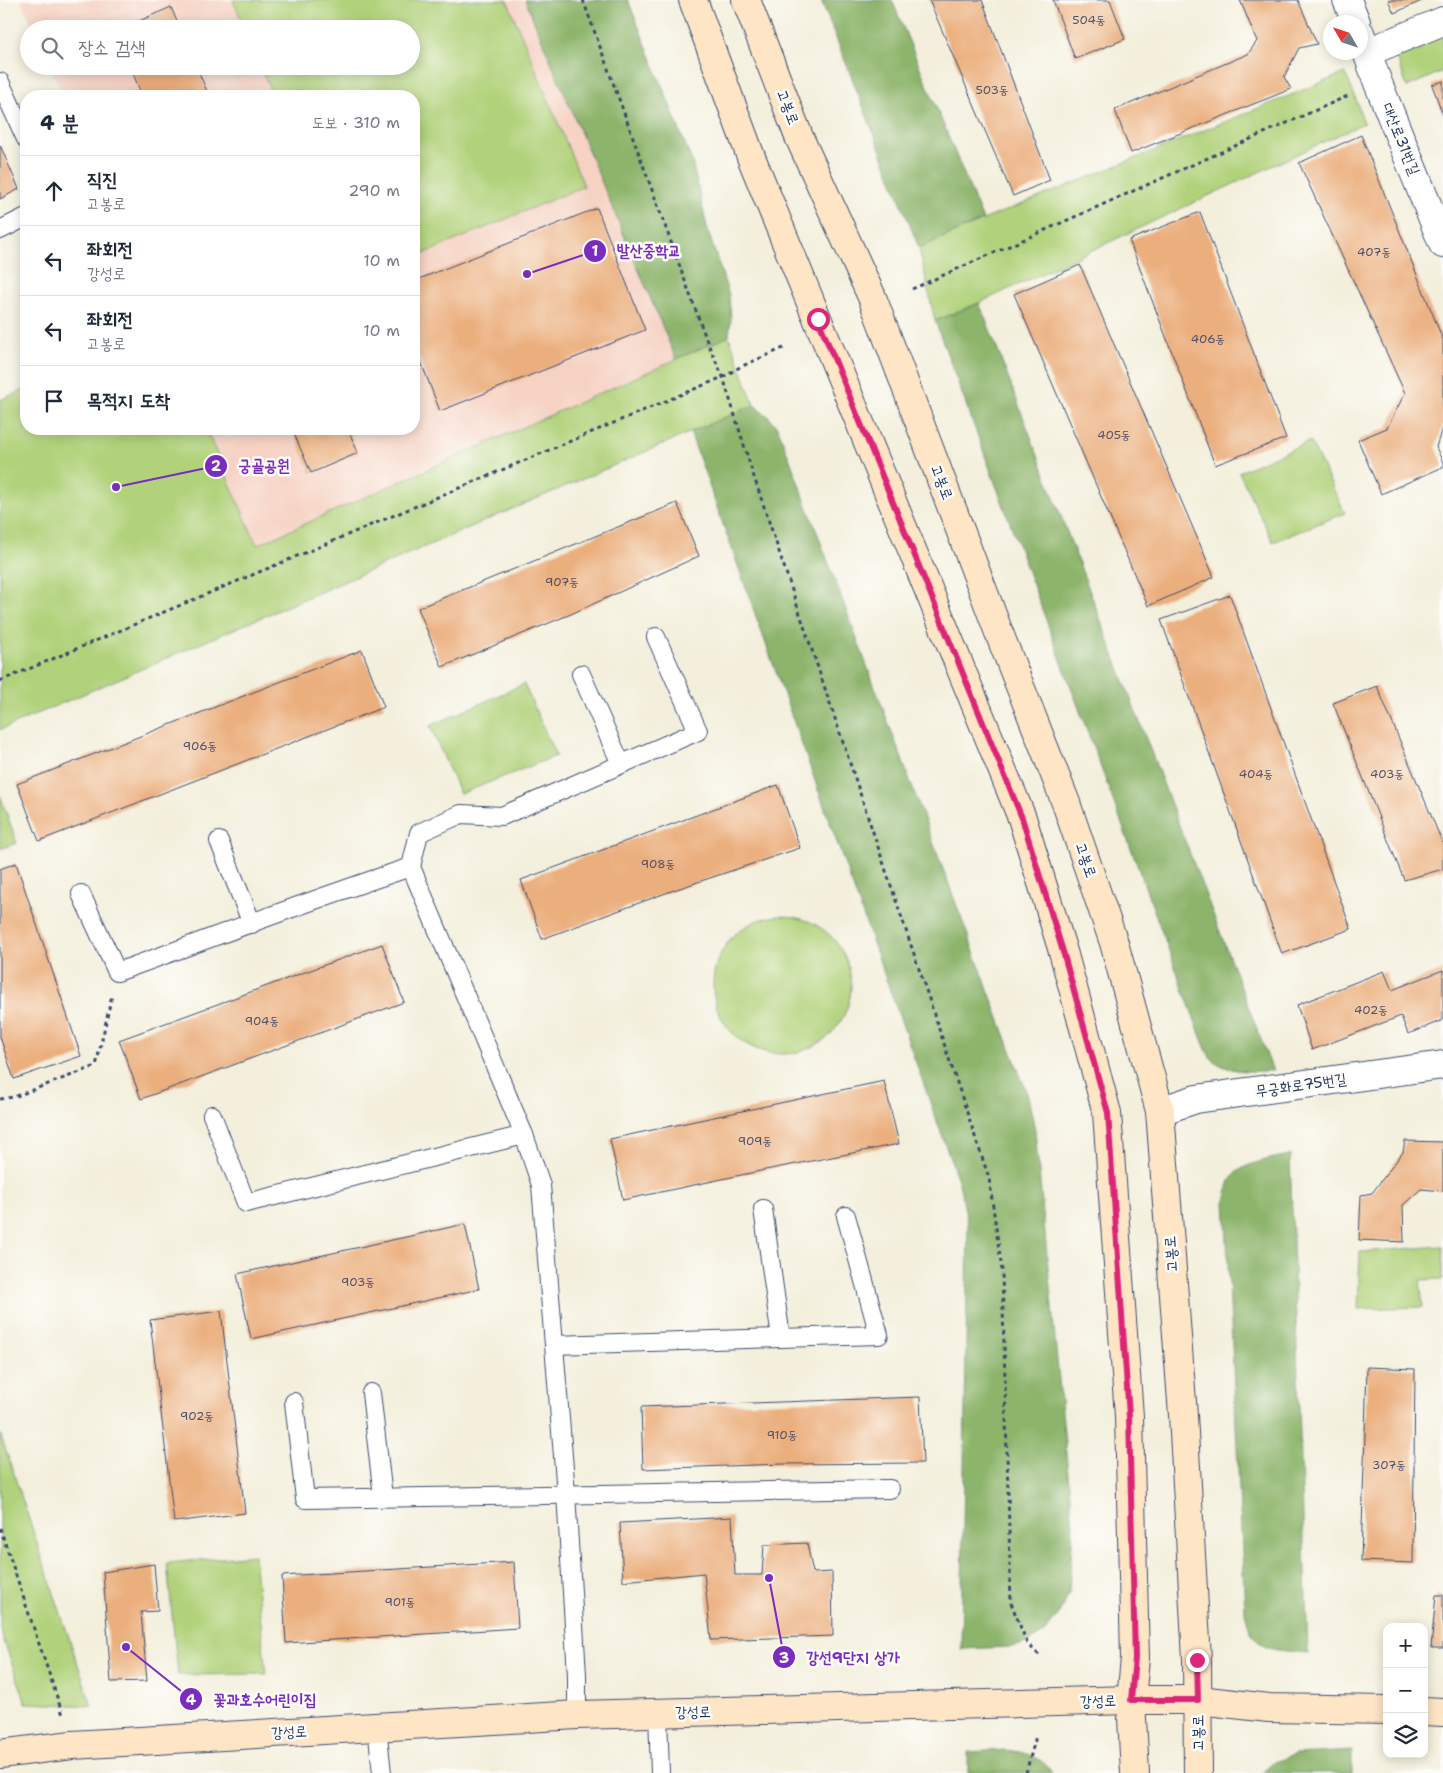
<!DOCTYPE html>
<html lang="ko">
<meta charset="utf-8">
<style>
:root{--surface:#fff;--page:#f2f2f3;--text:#1f2937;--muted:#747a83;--line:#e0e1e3}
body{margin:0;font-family:"Shantell Sans","Poor Story",sans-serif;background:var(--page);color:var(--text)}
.controls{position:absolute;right:15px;bottom:15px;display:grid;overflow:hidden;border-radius:10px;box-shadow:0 2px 12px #0003}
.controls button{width:45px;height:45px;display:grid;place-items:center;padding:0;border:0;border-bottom:1px solid var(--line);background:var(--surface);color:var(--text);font:25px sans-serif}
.compass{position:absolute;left:1323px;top:15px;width:45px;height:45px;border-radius:50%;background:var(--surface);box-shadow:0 2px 12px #0003;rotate:309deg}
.stop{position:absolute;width:15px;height:15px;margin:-11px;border:4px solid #db2777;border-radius:50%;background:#fff}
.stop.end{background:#db2777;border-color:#fff;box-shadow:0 1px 5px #0008}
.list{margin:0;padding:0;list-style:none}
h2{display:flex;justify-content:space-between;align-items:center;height:65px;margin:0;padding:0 20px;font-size:21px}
h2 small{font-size:16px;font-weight:400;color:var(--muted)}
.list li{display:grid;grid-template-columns:32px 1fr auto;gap:15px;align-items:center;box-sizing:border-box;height:70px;padding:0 20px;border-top:1px solid var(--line)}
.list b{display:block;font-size:19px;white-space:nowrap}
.list p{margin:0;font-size:16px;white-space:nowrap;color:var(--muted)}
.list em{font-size:16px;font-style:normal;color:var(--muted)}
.icon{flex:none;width:28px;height:28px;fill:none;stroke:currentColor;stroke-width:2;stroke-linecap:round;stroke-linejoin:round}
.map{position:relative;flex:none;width:1443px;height:1773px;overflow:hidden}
.search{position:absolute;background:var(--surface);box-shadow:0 2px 12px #0003;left:20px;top:20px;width:400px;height:55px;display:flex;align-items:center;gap:12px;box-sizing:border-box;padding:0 18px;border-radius:28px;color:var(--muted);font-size:19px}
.panel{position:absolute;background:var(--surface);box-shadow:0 2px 12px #0003;left:20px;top:90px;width:400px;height:345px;border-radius:20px}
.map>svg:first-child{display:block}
</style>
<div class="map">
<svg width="1443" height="1773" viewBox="0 0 1443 1773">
<rect width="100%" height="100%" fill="#fdfcf7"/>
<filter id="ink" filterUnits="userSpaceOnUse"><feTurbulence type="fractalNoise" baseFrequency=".02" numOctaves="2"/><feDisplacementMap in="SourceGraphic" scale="10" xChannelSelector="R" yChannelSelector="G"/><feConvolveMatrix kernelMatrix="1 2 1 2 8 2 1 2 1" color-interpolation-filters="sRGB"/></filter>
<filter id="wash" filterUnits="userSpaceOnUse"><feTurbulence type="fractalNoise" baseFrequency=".0096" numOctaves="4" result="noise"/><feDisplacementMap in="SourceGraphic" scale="20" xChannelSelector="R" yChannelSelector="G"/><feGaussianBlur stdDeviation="1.12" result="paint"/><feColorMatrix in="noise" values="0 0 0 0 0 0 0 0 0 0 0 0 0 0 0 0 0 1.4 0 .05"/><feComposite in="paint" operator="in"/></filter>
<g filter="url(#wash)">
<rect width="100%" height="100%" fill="#f3efdc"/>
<path fill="#f6d2c3" d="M 21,0 L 525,0 L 676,359 L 256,545 L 206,429 L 414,429 L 414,96 L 63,96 L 50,66 L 411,66 L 411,29 L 34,29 Z"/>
<g fill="#b1d27a" stroke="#66806c">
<path d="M 233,0 L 507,0 L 584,186 L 414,258 L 414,96 L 273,96 L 260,66 L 411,66 L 411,29 L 245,29 Z"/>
<path d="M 1443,34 L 1443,71 L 1407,87 L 1395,53 Z"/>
<path d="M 1345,73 L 1354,94 L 1364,123 L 979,303 L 935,321 L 919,248 L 983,220 Z"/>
<path d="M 729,336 L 754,405 L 0,730 L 0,400 L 26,389 L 26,429 L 206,429 L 257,545 Z"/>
<path d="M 1310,441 L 1345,513 L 1273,542 L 1239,472 Z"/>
<path d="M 524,684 L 556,756 L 460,794 L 430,726 Z"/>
<path d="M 0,795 L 17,843 L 0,849 Z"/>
<circle cx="782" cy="985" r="69"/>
<path d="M 1443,1246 L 1443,1279 L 1420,1280 L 1423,1307 L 1358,1309 L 1360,1252 Z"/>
<path d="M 0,1433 L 92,1706 L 26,1703 L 0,1630 Z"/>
<path d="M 254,1555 L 266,1674 L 178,1675 L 167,1563 Z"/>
</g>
<g fill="#8cb46a" stroke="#547264">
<path d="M 525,0 L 628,0 L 692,161 L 708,231 L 729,295 L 731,318 L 729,336 L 676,359 Z"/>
<path d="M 821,0 L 892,0 L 983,220 L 919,248 Z"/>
<path d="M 979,303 L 985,317 L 1273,1071 C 1253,1071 1228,1074 1212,1059 C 1207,1054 1204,1044 1201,1037 L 935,321 Z"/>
<path d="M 754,405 L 767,415 L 778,428 L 1028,1096 L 1035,1130 L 1073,1526 L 1069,1593 L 1057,1617 L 1044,1633 L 1027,1643 L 1012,1647 L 961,1649 L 968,1225 L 959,1183 L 690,432 Z"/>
<path d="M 1290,1155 L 1308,1653 C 1271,1649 1254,1654 1245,1612 L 1225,1201 C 1227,1195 1227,1187 1230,1181 C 1236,1164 1273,1158 1290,1155 Z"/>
<path d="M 1005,1750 C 1024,1752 1042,1756 1052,1773 L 968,1773 L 968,1752 Z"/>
<path d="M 1352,1751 L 1352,1773 L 1262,1773 L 1274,1762 L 1296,1754 Z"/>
</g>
<g id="blocks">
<g fill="#ebae7d">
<path d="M 929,0 L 982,0 L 1050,180 L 1013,196 Z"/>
<path d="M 1053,0 L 1110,0 L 1125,39 L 1075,59 Z"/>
<path d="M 1240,0 L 1298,0 L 1317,44 L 1299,48 L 1284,77 L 1291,89 L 1131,153 L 1115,110 L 1248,54 L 1257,41 Z"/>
<path d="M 1388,0 L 1424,0 L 1394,13 Z"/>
<path d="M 171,7 L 180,29 L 121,29 Z"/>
<path d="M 130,66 L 196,66 L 209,96 L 142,96 Z"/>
<path d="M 1443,81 L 1443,115 L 1432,85 Z"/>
<path d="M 1361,135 L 1443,340 L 1443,425 L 1436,447 L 1443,463 L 1443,467 L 1381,494 L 1358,440 L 1387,428 L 1405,393 L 1299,163 Z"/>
<path d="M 0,145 L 19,189 L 0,199 Z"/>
<path d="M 597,208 L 645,330 L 440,411 L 414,344 L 414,281 Z"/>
<path d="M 1200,212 L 1286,438 L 1215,465 L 1129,240 Z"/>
<path d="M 1080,265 L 1214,577 L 1148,606 L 1014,294 Z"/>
<path d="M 292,429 L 348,429 L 358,453 L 311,473 Z"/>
<path d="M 677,503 L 699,556 L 571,614 L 442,667 L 418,608 Z"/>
<path d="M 1230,595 L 1351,929 L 1282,954 L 1161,620 Z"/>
<path d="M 362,650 L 384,707 L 39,841 L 17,784 Z"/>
<path d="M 1377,686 L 1443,844 L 1443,869 L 1404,880 L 1333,703 Z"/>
<path d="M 778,785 L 800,848 L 674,890 L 542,939 L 521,880 Z"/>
<path d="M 16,863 L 81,1056 L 14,1079 L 0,1037 L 0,869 Z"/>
<path d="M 382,944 L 404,1002 L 141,1099 L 119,1040 Z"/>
<path d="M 1443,970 L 1443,1020 L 1408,1034 L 1401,1016 L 1312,1050 L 1297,1005 L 1384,971 L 1392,990 Z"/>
<path d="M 884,1081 L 899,1144 L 760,1171 L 623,1200 L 610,1139 Z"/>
<path d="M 1405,1141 L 1443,1142 L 1443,1191 L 1421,1189 L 1403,1205 L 1404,1242 L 1359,1240 L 1361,1195 L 1372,1193 L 1403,1152 Z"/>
<path d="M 465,1224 L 479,1289 L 251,1339 L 237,1274 Z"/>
<path d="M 221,1311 L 245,1513 L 174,1522 L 150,1320 Z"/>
<path d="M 1367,1367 L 1415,1369 L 1413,1563 L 1361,1561 Z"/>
<path d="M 920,1397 L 923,1463 L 783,1464 L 643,1469 L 641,1407 Z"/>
<path d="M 732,1517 L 735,1575 L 762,1575 L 764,1545 L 807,1543 L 813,1573 L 832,1572 L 833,1636 L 711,1640 L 704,1573 L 623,1581 L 620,1523 Z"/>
<path d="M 514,1562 L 518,1628 L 286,1643 L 282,1576 Z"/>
<path d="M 154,1564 L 158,1611 L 141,1612 L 147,1681 L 111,1682 L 103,1572 Z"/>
<path d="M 1436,1595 L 1443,1595 L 1443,1648 L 1431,1648 Z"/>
</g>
</g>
</g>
<g filter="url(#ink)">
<use href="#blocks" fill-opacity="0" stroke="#3b4c71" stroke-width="1"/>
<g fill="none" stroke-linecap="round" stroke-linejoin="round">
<defs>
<g id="lane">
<path d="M 0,82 L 26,139"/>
<path d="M 0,230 L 26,217"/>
<path d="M 581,674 L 621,764"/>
<path d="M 219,841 L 252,924"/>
<path d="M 411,867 L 524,1135 L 541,1185 L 566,1493 L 577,1675 L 577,1715"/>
<path d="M 81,894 L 117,972 C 215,937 312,899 411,867 L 419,833 L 461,814 L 502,816 L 698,731 L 656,637"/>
<path d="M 212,1115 L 246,1203 L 524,1135"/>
<path d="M 763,1209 L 781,1338"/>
<path d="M 554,1345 L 879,1335 L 846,1216"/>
<path d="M 371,1393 L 383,1497"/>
<path d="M 294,1402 L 305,1499 L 890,1489"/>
<path d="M 658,1713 L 660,1773"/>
<path d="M 377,1727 L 382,1773"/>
</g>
<g id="street">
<path d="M 1347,0 L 1356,22"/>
<path d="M 1360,33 L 1378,83 L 1443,244"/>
<path d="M 1368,52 L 1443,21"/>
<path d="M 1160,1111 L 1196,1099 L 1443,1065"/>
</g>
<g id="secondary">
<path d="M 693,0 L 751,157 L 1022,818 L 1064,955 L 1107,1113 L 1129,1416 L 1135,1658 L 1131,1700 L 1135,1773"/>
<path d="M 746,0 L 799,137 L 872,297 L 1001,638 L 1066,803 L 1114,943 L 1160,1111 L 1183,1415 L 1197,1659 L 1198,1773"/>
<path d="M 1424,1711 L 1443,1712"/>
<path d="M 0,1754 L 72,1745 L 577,1715 L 1131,1700 L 1199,1700 L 1269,1708 L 1387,1710"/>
</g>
</defs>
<use href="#lane" stroke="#3b4c71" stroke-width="20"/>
<use href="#street" stroke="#3b4c71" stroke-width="30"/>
<use href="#secondary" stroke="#3b4c71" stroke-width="30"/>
<g stroke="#3b4c71" stroke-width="3" stroke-dasharray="4 4" stroke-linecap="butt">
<path d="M 583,0 L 708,344 L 723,377 L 752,471 L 989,1178 L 1002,1271 L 1011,1603 L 1027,1643 L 1041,1657"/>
<path d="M 912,289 L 1350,95"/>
<path d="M 0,681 L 723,377 L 740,367 L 786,347"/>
<path d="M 0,1099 L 14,1097 L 96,1066 L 112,995"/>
<path d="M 0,1528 L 63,1715"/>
<path d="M 1026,1773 L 1036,1736"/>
</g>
<use href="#lane" stroke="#fff" stroke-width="18"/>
<use href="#street" stroke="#fff" stroke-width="28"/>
<use href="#secondary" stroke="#fde5c5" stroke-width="28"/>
</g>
</g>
<g fill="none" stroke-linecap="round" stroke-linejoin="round" filter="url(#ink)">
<path stroke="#db2777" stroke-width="6" d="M 818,319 L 1022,818 L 1064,955 L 1108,1113 L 1129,1416 L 1135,1658 L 1131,1700 L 1198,1700 L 1197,1660"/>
</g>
<g text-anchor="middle" stroke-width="5" stroke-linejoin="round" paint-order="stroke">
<g font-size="12" fill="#4f4f66">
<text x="1089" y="24">504동</text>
<text x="992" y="94">503동</text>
<text x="1374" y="256">407동</text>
<text x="1208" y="343">406동</text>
<text x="1114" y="439">405동</text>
<text x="562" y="586">907동</text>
<text x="200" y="750">906동</text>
<text x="1256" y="778">404동</text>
<text x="1387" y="778">403동</text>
<text x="658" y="868">908동</text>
<text x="1371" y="1014">402동</text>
<text x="262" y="1025">904동</text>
<text x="755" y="1145">909동</text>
<text x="358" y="1286">903동</text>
<text x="197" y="1420">902동</text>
<text x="782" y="1439">910동</text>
<text x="1389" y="1469">307동</text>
<text x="400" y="1606">901동</text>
</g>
<g font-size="15" fill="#1b2f5e" stroke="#fdfcf7">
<text transform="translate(788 107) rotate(69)" y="5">고봉로</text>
<text transform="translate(1401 139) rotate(68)" y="5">대산로31번길</text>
<text transform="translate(942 482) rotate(69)" y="5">고봉로</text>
<text transform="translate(1086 860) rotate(71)" y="5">고봉로</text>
<text transform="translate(1301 1085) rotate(-8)" y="5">무궁화로75번길</text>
<text transform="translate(1171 1254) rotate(-94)" y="5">고봉로</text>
<text transform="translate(1098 1701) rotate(-2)" y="5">강성로</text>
<text transform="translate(693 1712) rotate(-1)" y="5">강성로</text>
<text transform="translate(289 1732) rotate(-3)" y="5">강성로</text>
<text transform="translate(1198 1733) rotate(-90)" y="5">고봉로</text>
</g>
</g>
<path fill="none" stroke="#7b2cbf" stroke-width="2" d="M527 274L595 251M116 487L216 466M769 1578L784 1657M126 1647L191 1699"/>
<g fill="#7b2cbf" stroke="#fdfcf7" stroke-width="2">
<circle cx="527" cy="274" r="5"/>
<circle cx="116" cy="487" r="5"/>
<circle cx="769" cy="1578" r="5"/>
<circle cx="126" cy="1647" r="5"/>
<circle cx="595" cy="251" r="12"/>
<circle cx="216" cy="466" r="12"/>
<circle cx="784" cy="1657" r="12"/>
<circle cx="191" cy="1699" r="12"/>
</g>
<g font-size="15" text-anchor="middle" font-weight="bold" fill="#fff">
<text x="595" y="256">1</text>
<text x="216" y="471">2</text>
<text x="784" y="1663">3</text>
<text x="191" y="1705">4</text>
</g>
<g font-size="16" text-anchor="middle" font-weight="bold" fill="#7b2cbf" stroke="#fdfcf7" stroke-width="5" stroke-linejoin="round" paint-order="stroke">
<text x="649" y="256">발산중학교</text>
<text x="264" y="471">궁골공원</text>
<text x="853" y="1663">강선9단지 상가</text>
<text x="265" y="1705">꽃과호수어린이집</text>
</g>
</svg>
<div class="controls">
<button>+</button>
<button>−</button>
<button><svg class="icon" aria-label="layers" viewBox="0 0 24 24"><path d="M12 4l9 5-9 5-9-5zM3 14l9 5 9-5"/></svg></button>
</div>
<svg class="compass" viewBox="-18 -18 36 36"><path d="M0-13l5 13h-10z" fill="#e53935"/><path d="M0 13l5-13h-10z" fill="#747a83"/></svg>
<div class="stop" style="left:818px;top:319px"></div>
<div class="stop end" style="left:1197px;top:1660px"></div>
<div class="search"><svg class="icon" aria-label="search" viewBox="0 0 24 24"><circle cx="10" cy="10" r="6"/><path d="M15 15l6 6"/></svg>장소 검색</div>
<section class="panel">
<h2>4 분<small>도보 · 310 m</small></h2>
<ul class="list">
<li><svg class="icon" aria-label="ahead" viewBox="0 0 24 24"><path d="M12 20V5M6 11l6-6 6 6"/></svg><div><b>직진</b><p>고봉로</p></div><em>290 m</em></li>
<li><svg class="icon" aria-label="left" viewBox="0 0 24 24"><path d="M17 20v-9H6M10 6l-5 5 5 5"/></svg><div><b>좌회전</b><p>강성로</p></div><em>10 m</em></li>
<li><svg class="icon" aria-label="left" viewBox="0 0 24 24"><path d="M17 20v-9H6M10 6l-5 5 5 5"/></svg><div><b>좌회전</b><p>고봉로</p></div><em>10 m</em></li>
<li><svg class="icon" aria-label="arrive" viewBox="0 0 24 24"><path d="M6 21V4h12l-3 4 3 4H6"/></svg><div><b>목적지 도착</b></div></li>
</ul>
</section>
</div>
